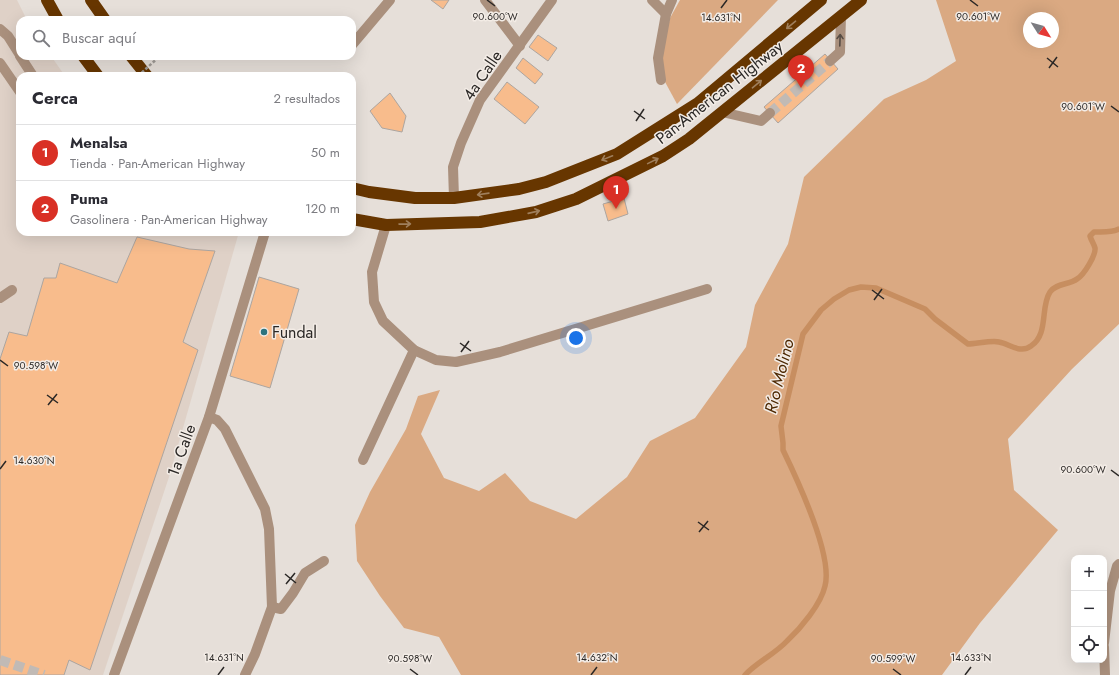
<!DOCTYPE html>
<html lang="es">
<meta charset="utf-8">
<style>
:root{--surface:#fff;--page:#f7f7f7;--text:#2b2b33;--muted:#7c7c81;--line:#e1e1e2;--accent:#d93025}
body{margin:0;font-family:Jost,sans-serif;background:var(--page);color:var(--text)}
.controls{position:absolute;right:12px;bottom:12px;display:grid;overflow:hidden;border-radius:8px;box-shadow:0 4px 16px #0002}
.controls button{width:36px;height:36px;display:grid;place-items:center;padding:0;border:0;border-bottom:1px solid var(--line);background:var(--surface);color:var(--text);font:20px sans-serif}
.compass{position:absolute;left:1023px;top:12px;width:36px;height:36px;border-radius:50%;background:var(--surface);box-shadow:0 4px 16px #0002;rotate:127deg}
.you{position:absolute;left:576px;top:338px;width:14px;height:14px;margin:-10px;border:3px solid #fff;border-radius:50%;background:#1a73e8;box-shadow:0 0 0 6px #1a73e833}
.badge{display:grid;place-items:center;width:26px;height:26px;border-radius:50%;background:var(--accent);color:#fff;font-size:13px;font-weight:700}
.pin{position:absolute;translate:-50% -33px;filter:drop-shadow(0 1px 2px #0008)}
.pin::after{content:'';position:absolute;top:21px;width:14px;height:12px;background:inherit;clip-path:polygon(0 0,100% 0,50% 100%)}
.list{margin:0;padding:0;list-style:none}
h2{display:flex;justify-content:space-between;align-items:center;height:52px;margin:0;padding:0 16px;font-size:17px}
h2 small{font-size:13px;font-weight:400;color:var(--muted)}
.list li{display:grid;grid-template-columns:26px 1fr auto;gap:12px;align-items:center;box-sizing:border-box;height:56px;padding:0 16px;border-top:1px solid var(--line)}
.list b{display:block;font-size:15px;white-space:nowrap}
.list p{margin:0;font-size:13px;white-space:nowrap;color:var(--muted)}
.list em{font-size:13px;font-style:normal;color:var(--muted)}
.icon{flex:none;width:22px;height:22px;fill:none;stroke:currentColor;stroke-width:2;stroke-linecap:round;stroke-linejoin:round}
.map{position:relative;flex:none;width:1119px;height:675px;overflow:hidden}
.search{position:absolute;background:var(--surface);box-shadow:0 4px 16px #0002;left:16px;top:16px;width:340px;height:44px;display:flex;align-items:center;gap:10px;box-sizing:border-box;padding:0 14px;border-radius:12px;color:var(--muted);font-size:15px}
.panel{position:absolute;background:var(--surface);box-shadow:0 4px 16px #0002;left:16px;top:72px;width:340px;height:164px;border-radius:12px}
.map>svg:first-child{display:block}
</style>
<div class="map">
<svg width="1119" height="675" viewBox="0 0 1119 675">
<rect width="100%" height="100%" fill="#e6dfd9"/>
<path fill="#dfd1c7" d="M 0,0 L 17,0 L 27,20 L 20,20 L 20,56 L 51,56 L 65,76 L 20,76 L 20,232 L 239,232 L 169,477 L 103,675 L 0,675 Z"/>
<g fill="#daa982" fill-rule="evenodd">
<path d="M 680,0 L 778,0 L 677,104 L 658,69 L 670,18 Z"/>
<path d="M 936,0 L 1119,0 L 1119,324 L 1072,369 L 1008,439 L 1014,490 L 1058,530 L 980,623 L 942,675 L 461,675 L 439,637 L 404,628 L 380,596 L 357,561 L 355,525 L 370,492 L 406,429 L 418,396 L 440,390 L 421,434 L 444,478 L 479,491 L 505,473 L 530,501 L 576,519 L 627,477 L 650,441 L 695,418 L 746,347 L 755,305 L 788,244 L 804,177 L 884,99 L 926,80 L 956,61 ZM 1029,18 L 1053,18 L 1053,42 L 1029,42 Z"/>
</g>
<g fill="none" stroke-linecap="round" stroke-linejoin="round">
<path stroke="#c78e60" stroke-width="5.5" d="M 745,675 C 757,662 775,654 787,641 C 801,628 821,604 825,586 C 833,556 797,479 783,450 L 783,443 L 781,426 L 803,334 L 821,310 L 834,299 L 849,290 L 861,287 L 876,288 L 925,309 L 935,319 L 968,344 C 976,344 992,340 999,342 C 1010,344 1020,354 1031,346 C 1049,334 1040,307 1050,292 C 1056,283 1069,285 1077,279 C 1084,275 1096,255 1095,248 C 1094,244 1091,240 1090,236 L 1094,232 C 1102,232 1112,233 1119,229"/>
</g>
<g fill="#f8bc8c" stroke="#aca5a0">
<path d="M 431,0 L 449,0 L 443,9 Z"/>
<path d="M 538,35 L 557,48 L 548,61 L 529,47 Z"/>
<path d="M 825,54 L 838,69 L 778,123 L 764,107 Z"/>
<path d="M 523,58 L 543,74 L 535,84 L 516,68 Z"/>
<path d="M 507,82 L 539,107 L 525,124 L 494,99 Z"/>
<path d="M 390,93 L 406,116 L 402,132 L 382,128 L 370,111 Z"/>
<path d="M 624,198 L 628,214 L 608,221 L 603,204 Z"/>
<path d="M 137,237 L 189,249 L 215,251 L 183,342 L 198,350 L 90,670 L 69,660 L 64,675 L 0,675 L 0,359 L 9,332 L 27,336 L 44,278 L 56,278 L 60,263 L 117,283 Z"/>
<path d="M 259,277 L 299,289 L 270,388 L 230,376 Z"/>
</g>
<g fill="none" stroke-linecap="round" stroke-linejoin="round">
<g stroke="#c1bab5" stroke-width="10" stroke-dasharray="10 5" stroke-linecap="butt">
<path d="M 770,113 L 830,61"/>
<path d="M 0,660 L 44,675"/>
</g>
<g stroke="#aa907d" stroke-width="10">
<path d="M 485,0 L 520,46"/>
<path d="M 652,0 L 666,14"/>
<path d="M 0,29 L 8,36 L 20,55"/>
<path d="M 352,45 L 390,0"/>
<path d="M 20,56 L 33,76"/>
<path d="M 830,61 L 840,52 L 841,16"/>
<path d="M 0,63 L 20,92"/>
<path d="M 661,80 L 658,58 L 666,14 L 672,0"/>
<path d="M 722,112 L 761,121 L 770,113"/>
<path d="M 454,198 L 453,167 L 461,143 L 480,100 L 552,0"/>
<path d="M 386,225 L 372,272 L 374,302 L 383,321 L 414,350 L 436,360 L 456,362 L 500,352 L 707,289"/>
<path d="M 0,298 L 12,290"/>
<path d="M 209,417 L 217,420 L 225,429 L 265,509 L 269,529 L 272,607 L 255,654 L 245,675"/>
<path d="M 363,460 L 414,350"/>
<path d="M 272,607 L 281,609 L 293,593 L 305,573 L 324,561"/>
<path d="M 1104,643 L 1110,591 L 1117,566 L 1119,564"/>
<path d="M 1104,647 L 1105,675"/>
<path d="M 114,675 L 209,417 L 265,232"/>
</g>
<g stroke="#673600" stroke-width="12">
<path d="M 47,0 L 58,20"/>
<path d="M 91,0 L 105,20"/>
<path d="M 83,56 L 98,76"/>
<path d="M 131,56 L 147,76"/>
<path d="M 352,188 L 369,192 L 415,198 L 454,198 L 519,189 L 546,182 L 617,154 L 698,103 L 821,0"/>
<path d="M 352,219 L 386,225 L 480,222 L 536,212 L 576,199 L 663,156 L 689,139 L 861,0"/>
</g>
<path stroke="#a09b96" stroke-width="2.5" stroke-dasharray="3 2" stroke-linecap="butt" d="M 138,76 L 160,56"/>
</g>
<defs><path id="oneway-shaft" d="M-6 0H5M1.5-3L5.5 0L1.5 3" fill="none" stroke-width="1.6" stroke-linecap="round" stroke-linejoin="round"/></defs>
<g stroke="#9f7f5c">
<use href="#oneway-shaft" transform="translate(791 25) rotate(140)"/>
<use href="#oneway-shaft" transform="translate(757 84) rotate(-40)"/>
<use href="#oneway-shaft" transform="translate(607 158) rotate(158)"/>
<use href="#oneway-shaft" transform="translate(653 161) rotate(-26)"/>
<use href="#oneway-shaft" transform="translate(483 194) rotate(172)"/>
<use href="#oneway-shaft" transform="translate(534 212) rotate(-13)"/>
<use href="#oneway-shaft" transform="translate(405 224) rotate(-1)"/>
</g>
<use stroke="#574c44" href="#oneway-shaft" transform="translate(840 40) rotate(-88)"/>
<path fill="none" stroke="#2b2826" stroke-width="1.5" d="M 487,0 L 495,6M 970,0 L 978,6M 721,8 L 727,0M 1047,58 L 1058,67M 1049,68 L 1057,57M 1111,106 L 1119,112M 634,111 L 645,119M 636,121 L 644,109M 872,290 L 884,299M 874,300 L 882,289M 460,343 L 471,351M 461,352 L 469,341M 0,360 L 8,366M 47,395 L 58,403M 48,405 L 57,394M 0,469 L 6,461M 1111,470 L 1119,476M 698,522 L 709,530M 699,532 L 708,521M 285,574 L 296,583M 286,584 L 295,573M 410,669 L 418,675M 893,669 L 901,675M 218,675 L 224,667M 591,675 L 597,667M 965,675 L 971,667"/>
<circle fill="#2b737e" stroke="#f3ece6" stroke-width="1.5" cx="264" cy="332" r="4"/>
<g text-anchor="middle" stroke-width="3" stroke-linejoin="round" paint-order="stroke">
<g font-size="16" fill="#2b2826" stroke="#f3ece6">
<text transform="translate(482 75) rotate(-56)" y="6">4a Calle</text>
<text transform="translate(719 92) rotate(-38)" y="6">Pan-American Highway</text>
<text transform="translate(181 450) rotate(-70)" y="6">1a Calle</text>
</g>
<g font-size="16" fill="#2b2826" stroke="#f3ece6" text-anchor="start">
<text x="272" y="338">Fundal</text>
</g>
<g font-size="17" font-style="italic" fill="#4d2802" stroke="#f3ece6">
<text transform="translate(779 376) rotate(-76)" y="6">Río Molino</text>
</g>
</g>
<g font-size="10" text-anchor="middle" fill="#2b2826" stroke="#f3ece6" stroke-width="3" stroke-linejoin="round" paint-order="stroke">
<text x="495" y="20">90.600°W</text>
<text x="978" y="20">90.601°W</text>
<text x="721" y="21">14.631°N</text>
<text x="1083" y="110">90.601°W</text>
<text x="36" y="369">90.598°W</text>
<text x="34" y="464">14.630°N</text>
<text x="1083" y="473">90.600°W</text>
<text x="224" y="661">14.631°N</text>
<text x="597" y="661">14.632°N</text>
<text x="971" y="661">14.633°N</text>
<text x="410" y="662">90.598°W</text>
<text x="893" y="662">90.599°W</text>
</g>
</svg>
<div class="controls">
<button>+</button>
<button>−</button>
<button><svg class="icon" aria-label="locate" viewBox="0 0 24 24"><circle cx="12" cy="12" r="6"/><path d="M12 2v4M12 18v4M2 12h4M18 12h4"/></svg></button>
</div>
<svg class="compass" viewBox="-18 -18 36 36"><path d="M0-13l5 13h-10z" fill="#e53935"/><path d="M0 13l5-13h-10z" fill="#7c7c81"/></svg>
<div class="you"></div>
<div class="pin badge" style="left:616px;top:209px">1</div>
<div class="pin badge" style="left:801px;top:88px">2</div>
<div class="search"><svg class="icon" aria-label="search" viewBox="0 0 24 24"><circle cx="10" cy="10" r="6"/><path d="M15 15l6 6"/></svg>Buscar aquí</div>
<section class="panel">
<h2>Cerca<small>2 resultados</small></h2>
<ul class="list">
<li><span class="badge">1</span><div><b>Menalsa</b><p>Tienda · Pan-American Highway</p></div><em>50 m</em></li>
<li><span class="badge">2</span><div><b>Puma</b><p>Gasolinera · Pan-American Highway</p></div><em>120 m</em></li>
</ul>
</section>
</div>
